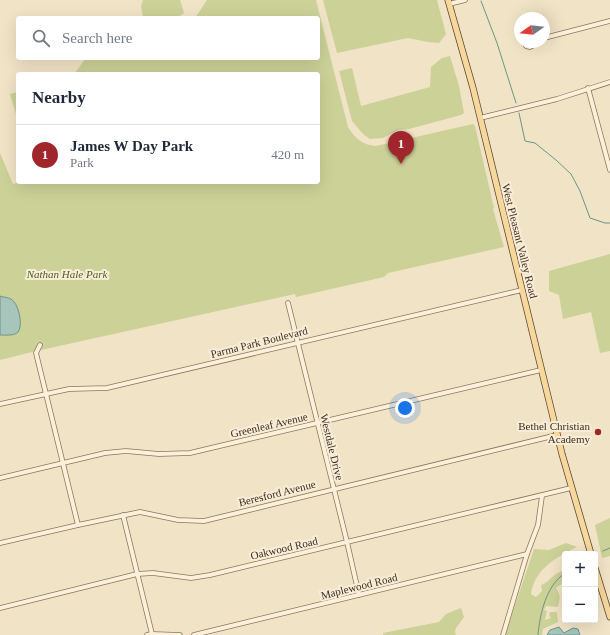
<!DOCTYPE html>
<meta charset="utf-8">
<style>
:root{--surface:#fff;--page:#f6f6f7;--text:#1f2937;--muted:#747a83;--line:#e0e1e3;--accent:#a1262b}
body{margin:0;font-family:"Times New Roman",serif;background:var(--page);color:var(--text)}
.controls{position:absolute;right:12px;bottom:12px;display:grid;overflow:hidden;border-radius:4px;box-shadow:0 4px 16px #0002}
.controls button{width:36px;height:36px;display:grid;place-items:center;padding:0;border:0;border-bottom:1px solid var(--line);background:var(--surface);color:var(--text);font:20px sans-serif}
.compass{position:absolute;left:514px;top:12px;width:36px;height:36px;border-radius:50%;background:var(--surface);box-shadow:0 4px 16px #0002;rotate:256deg}
.you{position:absolute;left:405px;top:408px;width:14px;height:14px;margin:-10px;border:3px solid #fff;border-radius:50%;background:#1a73e8;box-shadow:0 0 0 6px #1a73e833}
.badge{display:grid;place-items:center;width:26px;height:26px;border-radius:50%;background:var(--accent);color:#fff;font-size:13px;font-weight:700}
.pin{position:absolute;translate:-50% -33px;filter:drop-shadow(0 1px 2px #0008)}
.pin::after{content:'';position:absolute;top:21px;width:14px;height:12px;background:inherit;clip-path:polygon(0 0,100% 0,50% 100%)}
.list{margin:0;padding:0;list-style:none}
h2{display:flex;justify-content:space-between;align-items:center;height:52px;margin:0;padding:0 16px;font-size:17px}
h2 small{font-size:13px;font-weight:400;color:var(--muted)}
.list li{display:grid;grid-template-columns:26px 1fr auto;gap:12px;align-items:center;box-sizing:border-box;height:60px;padding:0 16px;border-top:1px solid var(--line)}
.list b{display:block;font-size:15px;white-space:nowrap}
.list p{margin:0;font-size:13px;white-space:nowrap;color:var(--muted)}
.list em{font-size:13px;font-style:normal;color:var(--muted)}
.icon{flex:none;width:22px;height:22px;fill:none;stroke:currentColor;stroke-width:2;stroke-linecap:round;stroke-linejoin:round}
.map{position:relative;flex:none;width:610px;height:635px;overflow:hidden}
.search{position:absolute;background:var(--surface);box-shadow:0 4px 16px #0002;left:16px;top:16px;width:304px;height:44px;display:flex;align-items:center;gap:10px;box-sizing:border-box;padding:0 14px;border-radius:4px;color:var(--muted);font-size:15px}
.panel{position:absolute;background:var(--surface);box-shadow:0 4px 16px #0002;left:16px;top:72px;width:304px;height:112px;border-radius:4px}
.map>svg:first-child{display:block}
</style>
<div class="map">
<svg width="610" height="635" viewBox="0 0 610 635">
<rect width="100%" height="100%" fill="#f1e3c6"/>
<g fill="#ccd198">
<path d="M 143,0 L 180,0 L 184,13 C 176,21 153,18 143,18 L 141,6 Z"/>
<path d="M 207,0 L 316,0 L 348,127 C 355,138 362,145 376,146 L 473,124 L 475,126 L 494,208 L 493,209 L 504,247 L 388,273 L 384,277 L 296,297 L 295,294 L 32,352 L 0,360 L 0,153 L 13,184 L 20,182 L 318,182 L 318,74 L 74,74 L 86,58 L 318,58 L 318,18 L 195,18 Z"/>
<path d="M 323,0 L 437,0 L 446,34 L 439,43 L 428,42 L 408,38 L 337,53 Z"/>
<path d="M 450,56 L 459,86 L 464,113 L 461,115 L 409,129 L 398,130 L 383,138 L 370,139 L 364,135 L 352,121 L 339,71 L 352,68 L 361,106 L 430,87 L 431,67 L 442,58 Z"/>
<path d="M 18,92 L 18,121 L 10,94 Z"/>
<path d="M 610,254 L 610,351 L 600,353 L 591,312 L 563,319 L 559,295 L 549,291 L 549,271 Z"/>
<path d="M 610,518 L 610,556 L 602,558 L 595,525 Z"/>
<path d="M 566,543 L 577,547 C 556,558 535,568 531,594 L 536,597 L 542,591 L 541,585 C 549,583 551,575 562,571 L 565,573 L 565,582 L 556,588 C 561,595 560,599 558,607 L 546,606 L 544,610 L 547,611 L 545,620 L 551,618 L 549,615 L 550,612 L 557,612 L 558,622 L 543,629 L 542,635 L 505,635 L 534,549 L 549,550 Z"/>
<path d="M 461,608 L 464,617 L 456,628 L 455,632 L 456,635 L 383,635 L 383,633 L 439,622 L 446,614 Z"/>
</g>
<g fill="#a7c5bb" stroke="#6d9489">
<path d="M 0,296 C 5,298 11,297 14,302 C 19,307 23,326 18,332 C 15,336 5,335 0,335 Z"/>
<path d="M 559,627 L 564,633 L 573,628 L 578,629 L 580,635 L 547,635 L 550,630 Z"/>
</g>
<g fill="none" stroke-linecap="round" stroke-linejoin="round">
<g stroke="#6d9489" stroke-width="1">
<path d="M 481,1 L 497,43 L 516,103"/>
<path d="M 519,113 L 525,141 L 535,143 L 556,160 L 571,174 L 580,191 L 590,218 L 605,223 L 610,223"/>
<path d="M 603,551 L 610,548"/>
<path d="M 538,635 C 540,613 546,586 565,573"/>
</g>
<defs>
<g id="minor">
<path d="M 449,4 L 465,0"/>
<path d="M 544,38 L 610,21"/>
<path d="M 525,42 L 526,46 L 530,47 L 534,45 L 535,42"/>
<path d="M 588,88 L 610,170"/>
<path d="M 480,118 L 557,99 L 610,82"/>
<path d="M 288,303 L 347,542 L 359,595"/>
<path d="M 40,345 L 36,353 L 78,525"/>
<path d="M 0,404 L 69,389 L 107,388 L 522,290"/>
<path d="M 0,478 L 105,453 L 126,451 L 159,454 L 190,453 L 541,370"/>
<path d="M 123,515 L 152,634"/>
<path d="M 0,543 L 78,525 L 140,512 L 178,520 L 204,521 L 557,435"/>
<path d="M 0,608 L 137,574 L 153,573 L 191,578 L 210,575 L 571,488"/>
<path d="M 147,635 L 152,634 L 180,635"/>
<path d="M 194,635 L 527,554"/>
<path d="M 503,635 L 527,554 L 538,525 L 542,496"/>
</g>
<g id="major">
<path d="M 448,0 L 473,88 L 562,454 L 591,554"/>
<path d="M 595,568 L 610,617"/>
</g>
</defs>
<use href="#minor" stroke="#8e745a" stroke-width="5.5"/>
<use href="#major" stroke="#5c422e" stroke-width="7"/>
<use href="#minor" stroke="#fbf0da" stroke-width="4"/>
<use href="#major" stroke="#f6d79c" stroke-width="5.5"/>
</g>
<circle fill="#a1262b" stroke="#f8edd6" stroke-width="1.5" cx="598" cy="432" r="4"/>
<g text-anchor="middle" stroke-width="4" stroke-linejoin="round" paint-order="stroke">
<g font-size="11" fill="#3d2c1f" stroke="#f8edd6">
<text transform="translate(520 241) rotate(76)" y="4">West Pleasant Valley Road</text>
<text transform="translate(259 342) rotate(-14)" y="4">Parma Park Boulevard</text>
<text transform="translate(269 425) rotate(-13)" y="4">Greenleaf Avenue</text>
<text transform="translate(332 447) rotate(76)" y="4">Westdale Drive</text>
<text transform="translate(277 493) rotate(-14)" y="4">Beresford Avenue</text>
<text transform="translate(284 548) rotate(-13)" y="4">Oakwood Road</text>
<text transform="translate(359 586) rotate(-14)" y="4">Maplewood Road</text>
</g>
<g font-size="11" font-style="italic" fill="#4f5b24" stroke="#f8edd6">
<text x="67" y="278">Nathan Hale Park</text>
</g>
<g font-size="11" fill="#3d2c1f" stroke="#f8edd6" text-anchor="end">
<text x="590" y="430">Bethel Christian<tspan x="590" dy="13">Academy</tspan></text>
</g>
</g>
</svg>
<div class="controls">
<button>+</button>
<button>−</button>
</div>
<svg class="compass" viewBox="-18 -18 36 36"><path d="M0-13l5 13h-10z" fill="#e53935"/><path d="M0 13l5-13h-10z" fill="#747a83"/></svg>
<div class="you"></div>
<div class="pin badge" style="left:401px;top:164px">1</div>
<div class="search"><svg class="icon" aria-label="search" viewBox="0 0 24 24"><circle cx="10" cy="10" r="6"/><path d="M15 15l6 6"/></svg>Search here</div>
<section class="panel">
<h2>Nearby<small></small></h2>
<ul class="list">
<li><span class="badge">1</span><div><b>James W Day Park</b><p>Park</p></div><em>420 m</em></li>
</ul>
</section>
</div>
